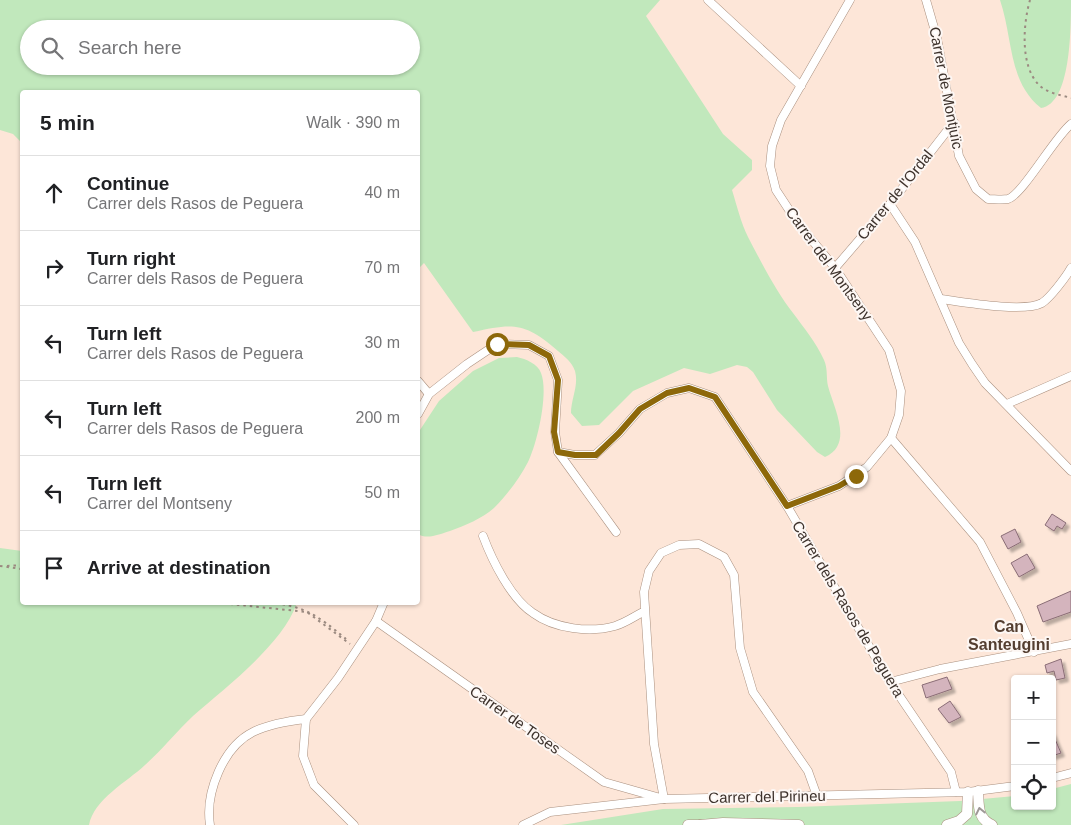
<!DOCTYPE html>
<meta charset="utf-8">
<style>
:root{--surface:#fff;--page:#f6f6f6;--text:#202124;--muted:#757577;--line:#e0e0e0}
body{margin:0;font-family:Arial,sans-serif;background:var(--page);color:var(--text)}
.controls{position:absolute;right:15px;bottom:15px;display:grid;overflow:hidden;border-radius:5px;box-shadow:0 1px 4px #0004}
.controls button{width:45px;height:45px;display:grid;place-items:center;padding:0;border:0;border-bottom:1px solid var(--line);background:var(--surface);color:var(--text);font:25px sans-serif}
.stop{position:absolute;width:15px;height:15px;margin:-11px;border:4px solid #8d680a;border-radius:50%;background:#fff}
.stop.end{background:#8d680a;border-color:#fff;box-shadow:0 1px 5px #0008}
.list{margin:0;padding:0;list-style:none}
h2{display:flex;justify-content:space-between;align-items:center;height:65px;margin:0;padding:0 20px;font-size:21px}
h2 small{font-size:16px;font-weight:400;color:var(--muted)}
.list li{display:grid;grid-template-columns:32px 1fr auto;gap:15px;align-items:center;box-sizing:border-box;height:75px;padding:0 20px;border-top:1px solid var(--line)}
.list b{display:block;font-size:19px;white-space:nowrap}
.list p{margin:0;font-size:16px;white-space:nowrap;color:var(--muted)}
.list em{font-size:16px;font-style:normal;color:var(--muted)}
.icon{flex:none;width:28px;height:28px;fill:none;stroke:currentColor;stroke-width:2;stroke-linecap:round;stroke-linejoin:round}
.map{position:relative;flex:none;width:1071px;height:825px;overflow:hidden}
.search{position:absolute;background:var(--surface);box-shadow:0 1px 4px #0004;left:20px;top:20px;width:400px;height:55px;display:flex;align-items:center;gap:12px;box-sizing:border-box;padding:0 18px;border-radius:28px;color:var(--muted);font-size:19px}
.panel{position:absolute;background:var(--surface);box-shadow:0 1px 4px #0004;left:20px;top:90px;width:400px;height:515px;border-radius:5px}
.map>svg:first-child{display:block}
</style>
<div class="map">
<svg width="1071" height="825" viewBox="0 0 1071 825">
<defs>
<filter id="shadow"><feDropShadow dx="3.5" dy="3.5" stdDeviation="1" flood-color="#0004"/></filter>
</defs>
<rect width="100%" height="100%" fill="#fde6d8"/>
<g fill="#c1e8bc" fill-rule="evenodd">
<path d="M 0,0 L 660,0 L 646,16 L 723,134 L 752,160 L 752,170 L 732,190 C 737,206 741,223 748,237 C 760,260 777,293 793,313 C 804,328 816,342 824,360 C 828,369 826,377 828,386 C 834,409 854,444 825,457 L 817,452 L 777,410 L 753,372 L 747,367 L 737,365 L 710,374 L 684,368 L 633,391 L 599,425 L 582,426 L 571,413 C 571,399 579,385 575,371 C 572,362 564,356 558,351 C 525,322 513,323 473,332 L 424,263 L 418,269 L 418,92 L 22,92 L 22,143 L 13,134 L 0,130 ZM 29,29 L 411,29 L 411,66 L 29,66 Z"/>
<path d="M 1000,0 L 1071,0 C 1071,29 1071,104 1041,108 C 1008,82 1013,38 1000,0 Z"/>
<path d="M 517,357 C 526,359 538,364 541,373 C 549,393 537,444 528,462 C 519,479 507,495 494,508 C 481,519 466,525 450,531 C 440,534 427,540 418,534 L 418,433 L 439,401 L 473,371 L 499,358 Z"/>
<path d="M 0,548 L 22,551 L 22,602 L 297,603 C 282,645 226,687 193,716 C 176,732 162,750 145,765 C 127,782 94,799 89,825 L 0,825 Z"/>
<path d="M 1071,784 L 1071,825 L 561,825 L 663,809 L 798,807 L 960,801 L 1015,796 L 1015,806 L 1052,806 L 1052,789 Z"/>
</g>
<g fill="#d4b4bd" stroke="#8a6d76" filter="url(#shadow)">
<path d="M 1052,514 L 1066,523 L 1062,529 L 1057,526 L 1054,531 L 1045,525 Z"/>
<path d="M 1015,529 L 1021,542 L 1008,549 L 1001,536 Z"/>
<path d="M 1027,554 L 1035,568 L 1019,577 L 1011,563 Z"/>
<path d="M 1071,591 L 1071,612 L 1043,622 L 1037,606 Z"/>
<path d="M 1061,659 L 1065,678 L 1056,680 L 1054,671 L 1047,673 L 1045,665 Z"/>
<path d="M 947,677 L 952,689 L 926,698 L 922,685 Z"/>
<path d="M 950,701 L 961,717 L 949,723 L 938,709 Z"/>
<path d="M 1052,732 L 1061,753 L 1052,756 Z"/>
</g>
<g fill="none" stroke-linecap="round" stroke-linejoin="round">
<defs>
<g id="street">
<path d="M 708,0 L 801,86"/>
<path d="M 926,0 L 937,38 L 959,156 L 976,189 L 988,199 C 994,199 1002,200 1008,199 C 1023,194 1054,138 1071,124"/>
<path d="M 890,204 L 915,242 L 959,343 L 972,364 L 985,383 L 1071,471"/>
<path d="M 835,268 L 890,204 L 954,122"/>
<path d="M 941,299 C 963,302 1024,313 1042,303 C 1050,298 1066,277 1071,268"/>
<path d="M 418,381 L 429,394"/>
<path d="M 1007,404 L 1071,376"/>
<path d="M 418,414 L 429,394 L 467,364 L 497,344 L 529,345 L 549,356 L 558,380 L 555,432 L 558,452 L 575,455 L 595,455 L 619,433 L 640,409 L 667,393 L 689,388 L 715,397 L 787,506 L 890,682 L 951,772 L 956,792"/>
<path d="M 891,438 L 980,542 L 1017,613 L 1034,652"/>
<path d="M 558,452 L 616,532"/>
<path d="M 787,506 L 839,486 L 867,467 L 891,438 L 899,415 L 901,391 L 889,350 L 835,268 L 797,222 L 776,190 L 770,166 L 772,146 L 781,120 L 850,0"/>
<path d="M 483,536 C 492,560 511,599 533,613 C 555,629 590,633 615,626 C 625,623 635,616 643,612"/>
<path d="M 376,621 L 604,782 L 664,799 L 654,744 L 644,592 L 649,571 L 661,553 L 679,545 L 699,544 L 724,557 L 734,575 L 740,648 L 753,692 L 808,771 L 817,796"/>
<path d="M 890,682 L 940,669 L 1071,644"/>
<path d="M 1052,778 L 1071,773"/>
<path d="M 210,825 C 205,793 223,747 253,732 C 269,724 288,721 306,719"/>
<path d="M 354,825 L 314,785 L 303,756 L 306,719 L 338,678 L 376,621 L 384,602"/>
<path d="M 523,825 L 550,812 L 664,799 L 968,792 L 1015,786"/>
</g>
<g id="secondary">
<path d="M 978,791 C 979,806 977,818 992,825"/>
<path d="M 688,825 L 701,825"/>
<path d="M 700,825 L 723,823 L 799,825"/>
<path d="M 947,825 L 959,821 L 967,814 L 968,792"/>
</g>
</defs>
<use href="#street" stroke="#aa907f" stroke-width="9"/>
<use href="#secondary" stroke="#aa907f" stroke-width="11"/>
<g stroke="#9b8a80" stroke-width="2" stroke-dasharray="2.5 4" stroke-linecap="butt">
<path d="M 1030,0 C 1023,24 1020,66 1039,85 C 1047,93 1061,95 1071,98"/>
<path d="M 0,566 L 22,569"/>
<path d="M 7,566 L 22,565"/>
<path d="M 211,602 L 307,612 L 350,644"/>
<path d="M 263,602 C 303,605 316,614 346,639"/>
</g>
<use href="#street" stroke="#fff" stroke-width="8"/>
<use href="#secondary" stroke="#fff" stroke-width="10"/>
</g>
<defs><path id="oneway-chevron" d="M-2-3.5L2.5 0L-2 3.5" fill="none" stroke-width="1.6" stroke-linecap="round" stroke-linejoin="round" transform="scale(1.25)"/></defs>
<use stroke="#9e9896" href="#oneway-chevron" transform="translate(980 811) rotate(-102)"/>
<g fill="none" stroke-linecap="round" stroke-linejoin="round">
<path stroke="#8d680a" stroke-width="6" d="M 497,344 L 529,345 L 549,356 L 558,380 L 554,432 L 558,452 L 575,455 L 596,455 L 619,433 L 640,409 L 667,393 L 689,388 L 715,397 L 787,506 L 839,486 L 856,476"/>
</g>
<g text-anchor="middle" stroke-width="4" stroke-linejoin="round" paint-order="stroke">
<g font-size="15" fill="#3d322c" stroke="#fdf7f4">
<text transform="translate(946 88) rotate(79)" y="5">Carrer de Montjuïc</text>
<text transform="translate(895 195) rotate(-51)" y="5">Carrer de l'Ordal</text>
<text transform="translate(829 264) rotate(54)" y="5">Carrer del Montseny</text>
<text transform="translate(848 609) rotate(59)" y="5">Carrer dels Rasos de Peguera</text>
<text transform="translate(515 720) rotate(35)" y="5">Carrer de Toses</text>
<text transform="translate(767 797) rotate(-1)" y="5">Carrer del Pirineu</text>
</g>
<g font-size="16" font-weight="bold" fill="#543e30" stroke="#fdf7f4">
<text x="1009" y="632">Can<tspan x="1009" dy="18">Santeugini</tspan></text>
</g>
</g>
</svg>
<div class="controls">
<button>+</button>
<button>−</button>
<button><svg class="icon" aria-label="locate" viewBox="0 0 24 24"><circle cx="12" cy="12" r="6"/><path d="M12 2v4M12 18v4M2 12h4M18 12h4"/></svg></button>
</div>
<div class="stop" style="left:497px;top:344px"></div>
<div class="stop end" style="left:856px;top:476px"></div>
<div class="search"><svg class="icon" aria-label="search" viewBox="0 0 24 24"><circle cx="10" cy="10" r="6"/><path d="M15 15l6 6"/></svg>Search here</div>
<section class="panel">
<h2>5 min<small>Walk · 390 m</small></h2>
<ul class="list">
<li><svg class="icon" aria-label="ahead" viewBox="0 0 24 24"><path d="M12 20V5M6 11l6-6 6 6"/></svg><div><b>Continue</b><p>Carrer dels Rasos de Peguera</p></div><em>40 m</em></li>
<li><svg class="icon" aria-label="right" viewBox="0 0 24 24"><path d="M7 20v-9h11M14 6l5 5-5 5"/></svg><div><b>Turn right</b><p>Carrer dels Rasos de Peguera</p></div><em>70 m</em></li>
<li><svg class="icon" aria-label="left" viewBox="0 0 24 24"><path d="M17 20v-9H6M10 6l-5 5 5 5"/></svg><div><b>Turn left</b><p>Carrer dels Rasos de Peguera</p></div><em>30 m</em></li>
<li><svg class="icon" aria-label="left" viewBox="0 0 24 24"><path d="M17 20v-9H6M10 6l-5 5 5 5"/></svg><div><b>Turn left</b><p>Carrer dels Rasos de Peguera</p></div><em>200 m</em></li>
<li><svg class="icon" aria-label="left" viewBox="0 0 24 24"><path d="M17 20v-9H6M10 6l-5 5 5 5"/></svg><div><b>Turn left</b><p>Carrer del Montseny</p></div><em>50 m</em></li>
<li><svg class="icon" aria-label="arrive" viewBox="0 0 24 24"><path d="M6 21V4h12l-3 4 3 4H6"/></svg><div><b>Arrive at destination</b></div></li>
</ul>
</section>
</div>
